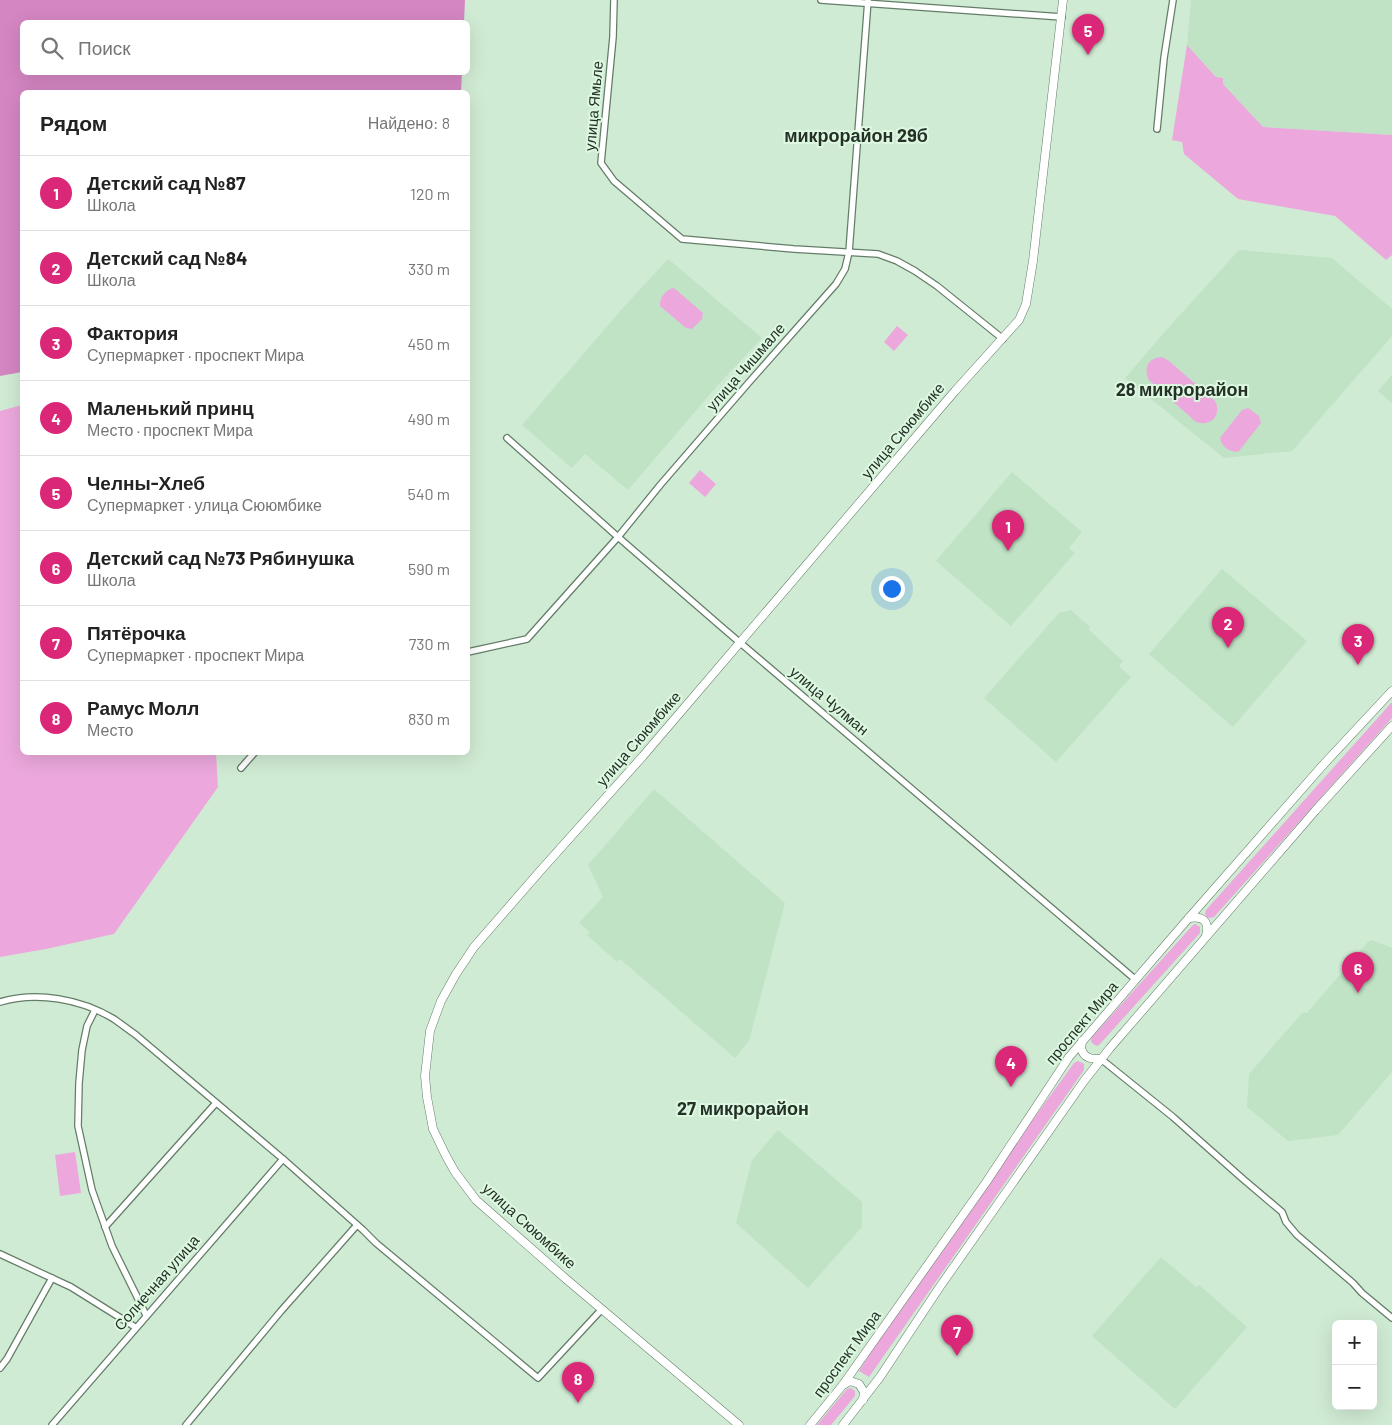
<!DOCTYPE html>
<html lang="ru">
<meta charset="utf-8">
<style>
:root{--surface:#fff;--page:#f2f2f2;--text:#222;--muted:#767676;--line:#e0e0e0;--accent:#db2777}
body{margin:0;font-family:Barlow,sans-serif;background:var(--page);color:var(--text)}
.controls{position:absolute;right:15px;bottom:15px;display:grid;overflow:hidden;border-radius:8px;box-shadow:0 5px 20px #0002}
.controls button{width:45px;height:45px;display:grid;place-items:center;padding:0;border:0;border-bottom:1px solid var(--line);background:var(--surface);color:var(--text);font:25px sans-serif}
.you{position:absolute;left:891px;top:588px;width:18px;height:18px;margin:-12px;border:4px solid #fff;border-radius:50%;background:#1a73e8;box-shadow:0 0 0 8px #1a73e833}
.badge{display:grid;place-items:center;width:32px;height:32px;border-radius:50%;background:var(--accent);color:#fff;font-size:16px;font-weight:700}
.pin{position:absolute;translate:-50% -41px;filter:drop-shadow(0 1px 2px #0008)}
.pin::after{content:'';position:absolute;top:26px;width:18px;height:15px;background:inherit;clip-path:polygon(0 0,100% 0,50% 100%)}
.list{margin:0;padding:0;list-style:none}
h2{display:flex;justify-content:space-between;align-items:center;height:65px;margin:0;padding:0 20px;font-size:21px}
h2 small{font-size:16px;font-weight:400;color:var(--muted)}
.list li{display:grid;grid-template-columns:32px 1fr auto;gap:15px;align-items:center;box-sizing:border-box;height:75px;padding:0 20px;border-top:1px solid var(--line)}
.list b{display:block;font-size:19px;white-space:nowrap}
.list p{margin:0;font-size:16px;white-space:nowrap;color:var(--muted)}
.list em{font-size:16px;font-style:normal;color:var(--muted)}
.icon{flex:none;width:28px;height:28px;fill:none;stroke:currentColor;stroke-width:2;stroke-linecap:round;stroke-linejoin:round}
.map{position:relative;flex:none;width:1392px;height:1425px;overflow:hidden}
.search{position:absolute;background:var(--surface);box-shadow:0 5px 20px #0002;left:20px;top:20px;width:450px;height:55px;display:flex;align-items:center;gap:12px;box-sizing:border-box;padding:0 18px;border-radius:8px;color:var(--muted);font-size:19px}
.panel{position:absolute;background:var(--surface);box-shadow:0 5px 20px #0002;left:20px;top:90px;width:450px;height:665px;border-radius:8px}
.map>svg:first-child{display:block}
</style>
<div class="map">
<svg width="1392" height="1425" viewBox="0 0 1392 1425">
<rect width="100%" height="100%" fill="#d0ebd4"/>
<g fill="#c0e2c5">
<path d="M 1191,0 L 1392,0 L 1392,135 L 1263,127 L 1187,45 Z"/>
<path d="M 1239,250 L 1332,258 L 1392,309 L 1392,336 L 1292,451 L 1224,458 L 1125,378 L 1169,327 Z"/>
<path d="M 668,259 L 762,338 L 717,386 L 628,490 L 585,454 L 572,468 L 522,425 L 622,309 Z"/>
<path d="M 1392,375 L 1392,403 L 1378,391 Z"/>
<path d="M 1012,472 L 1082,532 L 1069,548 L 1075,553 L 1011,626 L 936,561 Z"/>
<path d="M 1222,569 L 1307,641 L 1233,727 L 1149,654 Z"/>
<path d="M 1071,610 L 1090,627 L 1089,630 L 1123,661 L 1119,666 L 1131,677 L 1056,762 L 984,698 L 1059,613 Z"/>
<path d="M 654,789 L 785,903 L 749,1041 L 735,1058 L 620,959 L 617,962 L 587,935 L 590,932 L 579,923 L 603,897 L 588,865 Z"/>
<path d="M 1372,940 L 1392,948 L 1392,1072 L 1338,1135 L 1288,1141 L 1247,1107 L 1249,1074 L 1302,1013 L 1307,1013 L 1368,942 Z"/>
<path d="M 778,1130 L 862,1202 L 862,1227 L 808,1288 L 736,1223 L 752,1160 Z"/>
<path d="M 1161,1257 L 1196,1287 L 1199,1285 L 1247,1327 L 1175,1409 L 1092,1336 Z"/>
</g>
<g fill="#eca8dc">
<path d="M 1187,45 L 1216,77 L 1223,78 L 1223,84 L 1263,127 L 1392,135 L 1392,255 L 1386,260 L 1335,216 L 1238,199 L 1184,154 L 1182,142 L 1172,140 Z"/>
<path d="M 674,288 L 703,313 L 702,319 L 692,329 L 686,328 L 660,306 C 659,298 666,289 674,288 Z"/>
<path d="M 897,326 L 908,335 L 894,351 L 884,342 Z"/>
<path d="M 1162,357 L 1169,361 L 1215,401 C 1222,415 1211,427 1196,422 L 1149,380 C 1143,368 1148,358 1162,357 Z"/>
<path d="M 22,405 L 22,752 L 216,753 L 218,787 L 114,934 L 46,949 L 0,957 L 0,411 Z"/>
<path d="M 1248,408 L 1259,416 L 1261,423 L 1239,451 C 1231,454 1221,446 1220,438 L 1242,410 Z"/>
<path d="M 700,470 L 716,484 L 705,497 L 689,483 Z"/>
<path d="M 1392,702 L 1392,718 L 1214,917 L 1210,918 L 1206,917 L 1205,913 L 1206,910 Z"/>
<path d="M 1195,924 L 1200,927 L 1200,933 L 1100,1044 L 1097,1046 L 1093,1044 L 1091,1041 L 1092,1037 L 1192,926 Z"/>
<path d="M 1078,1061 L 1084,1064 L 1084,1070 L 869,1377 L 859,1371 L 925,1268 L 1074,1063 Z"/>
<path d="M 75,1152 L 81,1193 L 60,1196 L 55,1155 Z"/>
<path d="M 851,1388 L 855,1391 L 855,1396 L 831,1425 L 817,1425 L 847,1389 Z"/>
</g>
<path fill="#d486c2" d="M 0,0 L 465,0 L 464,22 L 22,22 L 22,72 L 462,72 L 461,92 L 22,92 L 22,372 L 0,376 Z"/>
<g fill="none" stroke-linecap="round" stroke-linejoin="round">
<defs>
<g id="street">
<path d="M 614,0 L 613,37 L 601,163 L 614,181 L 682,239 L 794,249 L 878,254 L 897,261 L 915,271 L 937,286 L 1003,339"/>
<path d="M 821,0 L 1062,17"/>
<path d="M 1157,129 L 1164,58 L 1173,0"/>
<path d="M 507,438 L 618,537 L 724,629 L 1136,980"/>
<path d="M 468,652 L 527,639 L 618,537 L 661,484 L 751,380 L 836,284 L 845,269 L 849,252 L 868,0"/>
<path d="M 241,768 L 255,752"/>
<path d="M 0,1002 C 37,991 81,999 114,1019 C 121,1024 129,1030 136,1035 L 283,1159 L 363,1230 L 376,1243 L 538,1378 L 602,1309"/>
<path d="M 95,1010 L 87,1026 L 82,1050 L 79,1083 L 78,1126 L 92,1190 L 112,1246 L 146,1315"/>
<path d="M 1101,1059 L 1173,1117 L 1243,1179 L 1282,1212 L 1286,1222 L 1297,1235 L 1353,1283 L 1362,1293 L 1392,1318"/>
<path d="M 105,1227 L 216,1103"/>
<path d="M 0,1254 L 71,1287 L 135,1327"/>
<path d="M 0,1368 L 7,1359 L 52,1278"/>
<path d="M 52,1425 L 283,1159"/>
<path d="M 186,1425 L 281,1311 L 357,1225"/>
</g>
<g id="secondary">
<path d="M 1189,918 C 1203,916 1210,921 1206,936"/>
<path d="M 1082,1041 L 1081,1048 C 1084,1059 1092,1059 1101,1059"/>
<path d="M 843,1385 L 850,1381 L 859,1384 L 864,1392 L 863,1400"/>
<path d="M 739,1425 L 566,1279 L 476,1200 L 455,1172 L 446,1156 L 433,1129 L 427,1097 L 425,1076 L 430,1031 L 441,1001 L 456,974 L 474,947 L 541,870 L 643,756 L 955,391 L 1019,320 L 1026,304 L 1033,261 L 1063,0"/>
<path d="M 810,1425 L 842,1386 L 987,1181 L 1069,1057 L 1187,920 L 1323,765 L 1392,691"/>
<path d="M 843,1425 L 880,1377 L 939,1288 L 1084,1081 L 1110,1048 L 1315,811 L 1392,726"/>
</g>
</defs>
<use href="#street" stroke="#647d68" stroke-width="8"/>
<use href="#secondary" stroke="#647d68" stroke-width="9"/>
<use href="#street" stroke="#fff" stroke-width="5.5"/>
<use href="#secondary" stroke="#fff" stroke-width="8"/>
</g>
<g text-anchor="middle" stroke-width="4" stroke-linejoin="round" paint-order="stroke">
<g font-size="15" fill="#253027" stroke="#ddf8e1">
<text transform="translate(594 106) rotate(-85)" y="5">улица Ямьле</text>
<text transform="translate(746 367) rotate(-49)" y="5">улица Чишмале</text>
<text transform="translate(903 431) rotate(-50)" y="5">улица Сююмбике</text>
<text transform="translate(829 701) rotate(40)" y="5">улица Чулман</text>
<text transform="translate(639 739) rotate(-49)" y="5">улица Сююмбике</text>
<text transform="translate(1082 1023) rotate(-50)" y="5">проспект Мира</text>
<text transform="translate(529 1226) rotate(42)" y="5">улица Сююмбике</text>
<text transform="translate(157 1283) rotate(-49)" y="5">Солнечная улица</text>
<text transform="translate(847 1354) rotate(-54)" y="5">проспект Мира</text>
</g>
<g font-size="18" font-weight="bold" fill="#253027" stroke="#ddf8e1">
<text x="856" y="142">микрорайон 29б</text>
<text x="1182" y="396">28 микрорайон</text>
<text x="743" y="1115">27 микрорайон</text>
</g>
</g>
</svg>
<div class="controls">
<button>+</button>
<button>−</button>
</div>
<div class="you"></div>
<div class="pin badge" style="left:1008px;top:551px">1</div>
<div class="pin badge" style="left:1228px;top:648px">2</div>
<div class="pin badge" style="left:1358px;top:665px">3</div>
<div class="pin badge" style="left:1011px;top:1087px">4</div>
<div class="pin badge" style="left:1088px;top:55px">5</div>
<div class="pin badge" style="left:1358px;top:993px">6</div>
<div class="pin badge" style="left:957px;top:1356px">7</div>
<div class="pin badge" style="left:578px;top:1403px">8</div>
<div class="search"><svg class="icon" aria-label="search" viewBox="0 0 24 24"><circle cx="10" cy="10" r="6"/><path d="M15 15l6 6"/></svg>Поиск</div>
<section class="panel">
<h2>Рядом<small>Найдено: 8</small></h2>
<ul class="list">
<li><span class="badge">1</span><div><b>Детский сад №87</b><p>Школа</p></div><em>120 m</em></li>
<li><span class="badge">2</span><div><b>Детский сад №84</b><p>Школа</p></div><em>330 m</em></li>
<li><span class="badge">3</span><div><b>Фактория</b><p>Супермаркет · проспект Мира</p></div><em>450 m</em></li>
<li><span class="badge">4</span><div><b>Маленький принц</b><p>Место · проспект Мира</p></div><em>490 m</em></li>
<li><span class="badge">5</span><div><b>Челны-Хлеб</b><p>Супермаркет · улица Сююмбике</p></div><em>540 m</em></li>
<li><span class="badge">6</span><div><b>Детский сад №73 Рябинушка</b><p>Школа</p></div><em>590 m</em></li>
<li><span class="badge">7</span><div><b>Пятёрочка</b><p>Супермаркет · проспект Мира</p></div><em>730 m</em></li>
<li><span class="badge">8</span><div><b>Рамус Молл</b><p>Место</p></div><em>830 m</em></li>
</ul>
</section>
</div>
